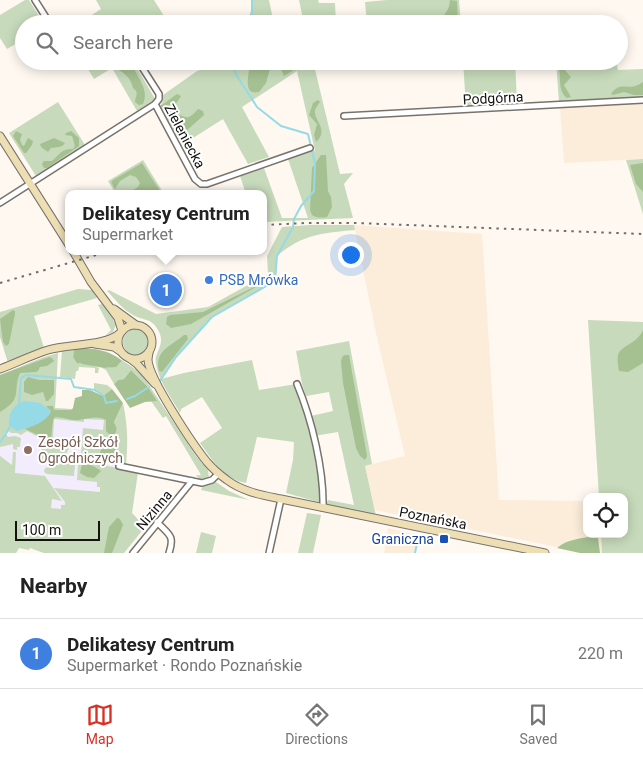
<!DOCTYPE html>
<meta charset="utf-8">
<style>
:root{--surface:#fff;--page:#f2f2f2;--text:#222;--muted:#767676;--line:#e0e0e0;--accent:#d93025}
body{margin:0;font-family:Roboto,sans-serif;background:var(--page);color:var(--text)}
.controls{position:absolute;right:15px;bottom:15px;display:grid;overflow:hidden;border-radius:10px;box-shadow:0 2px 12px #0003}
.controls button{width:45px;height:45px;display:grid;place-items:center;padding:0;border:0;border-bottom:1px solid var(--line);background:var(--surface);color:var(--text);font:25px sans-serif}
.scale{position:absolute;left:15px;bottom:12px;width:85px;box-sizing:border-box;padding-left:5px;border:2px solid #151311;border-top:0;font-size:14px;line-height:18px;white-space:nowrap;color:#151311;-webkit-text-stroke:4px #fff;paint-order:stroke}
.you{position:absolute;left:350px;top:254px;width:18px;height:18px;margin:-12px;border:4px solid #fff;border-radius:50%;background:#1a73e8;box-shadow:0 0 0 8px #1a73e833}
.badge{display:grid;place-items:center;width:32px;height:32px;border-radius:50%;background:var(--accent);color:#fff;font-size:16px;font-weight:700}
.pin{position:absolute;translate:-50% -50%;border:2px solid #fff;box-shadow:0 1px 5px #0006}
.popup{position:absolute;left:65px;top:190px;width:202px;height:65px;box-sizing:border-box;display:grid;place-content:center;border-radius:10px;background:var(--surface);filter:drop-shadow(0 1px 4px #0005);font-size:16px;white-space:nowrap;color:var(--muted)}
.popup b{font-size:19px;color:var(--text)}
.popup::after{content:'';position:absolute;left:50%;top:100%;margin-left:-10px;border:10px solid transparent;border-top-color:var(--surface)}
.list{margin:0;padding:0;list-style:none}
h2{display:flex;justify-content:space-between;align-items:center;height:65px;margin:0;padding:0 20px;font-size:21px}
h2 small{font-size:16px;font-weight:400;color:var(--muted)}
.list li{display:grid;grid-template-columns:32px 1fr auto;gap:15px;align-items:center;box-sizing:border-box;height:70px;padding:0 20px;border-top:1px solid var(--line)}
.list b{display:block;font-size:19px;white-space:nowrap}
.list p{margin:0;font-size:16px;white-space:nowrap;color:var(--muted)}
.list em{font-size:16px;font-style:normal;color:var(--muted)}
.icon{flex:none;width:28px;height:28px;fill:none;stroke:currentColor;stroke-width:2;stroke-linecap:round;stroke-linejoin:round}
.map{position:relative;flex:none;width:643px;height:553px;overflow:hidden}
.search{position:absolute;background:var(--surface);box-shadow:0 2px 12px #0003;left:15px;right:15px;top:15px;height:55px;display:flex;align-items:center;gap:12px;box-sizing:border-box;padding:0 18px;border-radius:28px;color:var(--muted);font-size:19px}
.sheet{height:135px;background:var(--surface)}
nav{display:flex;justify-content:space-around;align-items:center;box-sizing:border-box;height:70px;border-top:1px solid var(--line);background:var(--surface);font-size:14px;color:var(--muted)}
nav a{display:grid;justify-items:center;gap:2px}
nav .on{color:var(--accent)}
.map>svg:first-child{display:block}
</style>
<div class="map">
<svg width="643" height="553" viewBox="0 0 643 553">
<rect width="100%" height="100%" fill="#fef8f1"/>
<g fill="#fcedda">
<path d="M 643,102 L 643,159 L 564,163 L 560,107 Z"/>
<path d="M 354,225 L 482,234 L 499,500 L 587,501 L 587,534 L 601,534 L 602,553 L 586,553 L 375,510 L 365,466 L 405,456 L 376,333 Z"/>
<path d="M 388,528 L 418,535 L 414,553 L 384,553 Z"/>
</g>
<path fill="#f2ecfd" d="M 58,353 L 55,408 L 104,411 L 113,444 L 110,463 L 127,466 L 138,472 L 132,513 L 145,527 L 124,553 L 44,553 L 30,548 L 29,550 L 19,548 L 16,553 L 0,553 L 0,375 L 44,357 Z"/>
<g fill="#c7dabb">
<path d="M 25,0 L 29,0 L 44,24 L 24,24 L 24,39 L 7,49 L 0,38 L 0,15 Z"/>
<path d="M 96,0 L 154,0 L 169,24 L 78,24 L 101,9 Z"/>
<path d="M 252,0 L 269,0 L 274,24 L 248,24 L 252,11 Z"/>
<path d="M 299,0 L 318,0 L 319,3 L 335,3 L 336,24 L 304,24 Z"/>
<path d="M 387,0 L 459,0 L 461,24 L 367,24 L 365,2 Z"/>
<path d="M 83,61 L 133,61 L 155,99 L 137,111 L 112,68 L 94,79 Z"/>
<path d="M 229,61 L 313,61 L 340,174 L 353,173 L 344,184 L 353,218 L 264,222 L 264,194 L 246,194 L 240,176 L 264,168 L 282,218 L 308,218 L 288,159 L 313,150 L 315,151 L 297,71 L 242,107 L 269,157 L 248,164 L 223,119 L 182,145 L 160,106 L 163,101 L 163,95 L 197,71 Z"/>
<path d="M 463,61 L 515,61 L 517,102 L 466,107 Z"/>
<path d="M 556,61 L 616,61 L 618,70 L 643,69 L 643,98 L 559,102 Z"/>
<path d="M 58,102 L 85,145 L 36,176 L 9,133 Z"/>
<path d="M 643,159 L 643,214 L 626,160 Z"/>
<path d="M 143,160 L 164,194 L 116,194 L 108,181 Z"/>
<path d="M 310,225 L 354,225 L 355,230 C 322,233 303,234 277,256 L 275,281 L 212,317 L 176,357 L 161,379 L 184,373 L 252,360 L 259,390 L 297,384 L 313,448 L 322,503 L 286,493 L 293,460 L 294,442 L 257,437 L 246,483 C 222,478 214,462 200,443 L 222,428 L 202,397 L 181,409 L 180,413 C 171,397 159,382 156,364 C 153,352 167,345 158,330 C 151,317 143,321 133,315 C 123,310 115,299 107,291 L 109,290 L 156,314 L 208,307 L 268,274 L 267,256 L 282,227 Z"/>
<path d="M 78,289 L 92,290 L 97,298 L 34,316 L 45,351 L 9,366 L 0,337 L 0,312 Z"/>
<path d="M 102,304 L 111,315 L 116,325 L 113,332 L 105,336 L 111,330 L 98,305 Z"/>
<path d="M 588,320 L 643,322 L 643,553 L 602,553 L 601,534 L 624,534 L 624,497 L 599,497 Z"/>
<circle cx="136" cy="342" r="13"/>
<path d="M 349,341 L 372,464 L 365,466 L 376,516 L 325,505 L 328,500 L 354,505 L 338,432 L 314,436 L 311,416 L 333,411 L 329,392 L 306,396 L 302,384 L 296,351 Z"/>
<path d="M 74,349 L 73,357 L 80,364 L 89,364 L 99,368 L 98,373 L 95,373 L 95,368 L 79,367 L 78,371 L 76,371 L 75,379 L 60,377 L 62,351 Z"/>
<path d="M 58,353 L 55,408 L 104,411 L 113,434 L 117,430 L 114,422 L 123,403 C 128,427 128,442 126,466 L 80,457 L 77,454 L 81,454 L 83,428 L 103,430 L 104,420 L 84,419 L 84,422 L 54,419 L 53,440 L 69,440 L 69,448 L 66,454 L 50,463 L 41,463 L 42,439 L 27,431 L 21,435 L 17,433 L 11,433 L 9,431 L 6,434 L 8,437 L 15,436 L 21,438 L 20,447 L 17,447 L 17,450 L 13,449 L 13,444 L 0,447 L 0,375 L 44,357 Z"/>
<path d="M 119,358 L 141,373 L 196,456 L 208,470 L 209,478 L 205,480 L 200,480 L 196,475 L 201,475 L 166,416 L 163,418 L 151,401 L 156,401 L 148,387 L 131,370 L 124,379 L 118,380 L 114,384 L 106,370 L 102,368 C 109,368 118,367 122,361 Z"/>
<path d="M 94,383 L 107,385 L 112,389 L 103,396 L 94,391 Z"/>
<path d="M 13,452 L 16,452 L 15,473 L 45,476 L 62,501 L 52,499 L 51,508 L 61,509 L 61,505 L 65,505 L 65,502 L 54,488 L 100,492 L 100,487 L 97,487 L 97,482 L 77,480 L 78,465 L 75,465 L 74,476 L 47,474 L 44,472 L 45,468 C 55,467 61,460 71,459 L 138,472 L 132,513 L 145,527 L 124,553 L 44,553 L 30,548 L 29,550 L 19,548 L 16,553 L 0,553 L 0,456 L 12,465 Z"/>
<path d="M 216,482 L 229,491 L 249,500 L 201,490 L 203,486 Z"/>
<path d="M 307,513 L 321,515 L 313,553 L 298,553 Z"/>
<path d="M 201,532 L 216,536 L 212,553 L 196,553 Z"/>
</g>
<g fill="#a5c192">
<path d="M 450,0 L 457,1 L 458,24 L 438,24 L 438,20 C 446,14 449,10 450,0 Z"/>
<path d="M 113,61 L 131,62 C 136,76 150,89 143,104 L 139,105 L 135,102 C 135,96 140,93 133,88 C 129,73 122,74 112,64 Z"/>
<path d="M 248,61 L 272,61 L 266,83 L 259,92 C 242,96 249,74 250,65 Z"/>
<path d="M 288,61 L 306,61 L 302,65 L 284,76 L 281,69 Z"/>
<path d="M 559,68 L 563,68 L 571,77 L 564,85 L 571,97 L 567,98 C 558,91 561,79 559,68 Z"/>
<path d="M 643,82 L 643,95 L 634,95 L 624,92 L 613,95 L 611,94 C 620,82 624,89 635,86 C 638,85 640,84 643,82 Z"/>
<path d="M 177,94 L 181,96 C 177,103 173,108 165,111 L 161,106 L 162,105 Z"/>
<path d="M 318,100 L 320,102 C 318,105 316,107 315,110 C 313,120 330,130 316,142 L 314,135 L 317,124 L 309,115 L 313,103 Z"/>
<path d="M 198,109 L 203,111 L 204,115 L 185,132 L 182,137 C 174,134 171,125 169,118 L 172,114 C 187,114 185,124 198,109 Z"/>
<path d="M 16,131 L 22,134 L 20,140 L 22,145 L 24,146 L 28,138 L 33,141 L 32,145 L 26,153 L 24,153 L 13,136 Z"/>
<path d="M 71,131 L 79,138 L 79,146 L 47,168 L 44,168 L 42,164 L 44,161 L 52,161 C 61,153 61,149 73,149 L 75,146 L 72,136 L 65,135 L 66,133 Z"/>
<path d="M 54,138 L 65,143 C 62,148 57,147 51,148 L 48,152 L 41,147 L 40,144 Z"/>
<path d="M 321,155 L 326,155 L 328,191 L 331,197 L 332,207 L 327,217 C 321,218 317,218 312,215 L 310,210 L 312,168 Z"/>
<path d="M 142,163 L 162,194 L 127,194 L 138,187 L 140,183 L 136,177 L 130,175 L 120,181 L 115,189 L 111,182 L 113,180 Z"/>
<path d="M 643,163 L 643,192 L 636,184 L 630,165 Z"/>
<path d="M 254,287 L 256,287 L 191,324 L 171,328 L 166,324 L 167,317 L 170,315 L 203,312 Z"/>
<path d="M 13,310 L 15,311 L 15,314 L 9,344 L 6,346 L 3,342 L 0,319 Z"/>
<path d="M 643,330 L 643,363 L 628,372 L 619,371 C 618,366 617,360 618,355 C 620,346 637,344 643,330 Z"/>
<path d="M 184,335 L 187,335 L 188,339 L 166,367 L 162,372 L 159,371 C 154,351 171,346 184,335 Z"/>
<path d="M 84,348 C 98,349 111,351 122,361 L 116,367 L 104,368 L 77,363 L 73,357 L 74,349 Z"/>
<path d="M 345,355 L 349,355 L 367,456 L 365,460 L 360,456 L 356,448 L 343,383 L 341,362 L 342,357 Z"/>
<path d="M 49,357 L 52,358 L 54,361 L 47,366 L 40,367 L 38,371 L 36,372 L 20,373 C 12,391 24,398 0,412 L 0,375 Z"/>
<path d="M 131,370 L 148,387 L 157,401 L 145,402 L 130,408 L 114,384 L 118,380 L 124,379 Z"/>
<path d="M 28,377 L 39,380 L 54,380 L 54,394 L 48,401 L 46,401 L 43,392 L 32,395 L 24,392 L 24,382 Z"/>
<path d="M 112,389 L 123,403 L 114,422 L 117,429 L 115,434 L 110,435 L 106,431 L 106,420 C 97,415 88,419 79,420 C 71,421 63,417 55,417 L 53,420 L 51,439 L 52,441 L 61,442 L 57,447 L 54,447 L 40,436 L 25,429 L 38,423 L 51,411 L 46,406 L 53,406 L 54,410 L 71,410 L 73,408 L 75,398 L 82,396 L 82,390 L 90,390 L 103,396 Z"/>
<path d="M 108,438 C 118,443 116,452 112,461 L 110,462 L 101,460 C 97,453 104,444 108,438 Z"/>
<path d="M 82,464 C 89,463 95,467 101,471 L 94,478 L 87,477 L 80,473 Z"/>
<path d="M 117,518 L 120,519 L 123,525 L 112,553 L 104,553 L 109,527 Z"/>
<path d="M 596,536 L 598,538 L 600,553 L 580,553 L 557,548 C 567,539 583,538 596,536 Z"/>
</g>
<path fill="#95dae6" d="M 24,401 L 40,403 L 51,411 C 47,423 28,428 16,431 L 9,425 C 8,413 14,405 24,401 Z"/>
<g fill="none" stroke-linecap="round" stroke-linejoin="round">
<g stroke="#95dae6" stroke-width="2">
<path d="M 248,24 L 252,11 L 252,0"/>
<path d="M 160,381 L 176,357 L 212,317 L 275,281 L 277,256 L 293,227 L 294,219 L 301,206 L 314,191 L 315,164 L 308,134 L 281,126 L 257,107 L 237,76 L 234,70 L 236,61"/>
<path d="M 127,399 L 135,396 L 149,387"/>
<path d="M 19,404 L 21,378 L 26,375 L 71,379 L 74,387 L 95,390 L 104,396 L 106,403 L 117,401"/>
<path d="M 7,432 L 11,425"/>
<path d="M 0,442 L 6,434"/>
<path d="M 415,553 L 418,538"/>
</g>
<defs>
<g id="street">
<path d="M 35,0 L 47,19"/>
<path d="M 138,61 L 159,94 L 159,99 L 155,104"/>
<path d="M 344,116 L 643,100"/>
<path d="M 0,203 L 155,104 L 195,179 L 201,184 L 207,184 L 310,148"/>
<path d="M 297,384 C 312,420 324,470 323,508"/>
<path d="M 119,466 L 202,483 L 212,480 L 218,474"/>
<path d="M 157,522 C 169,535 175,535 169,553"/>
<path d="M 133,553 L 192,481"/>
<path d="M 269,553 L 281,499"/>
</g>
<g id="secondary">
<path d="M 0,136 L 69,245"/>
<path d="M 73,251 L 91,282 L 118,318 L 122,331"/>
<path d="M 114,309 L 136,325"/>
<circle cx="135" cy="342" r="17"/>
<path d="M 95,344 L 114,347 L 120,351"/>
<path d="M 149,352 C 149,354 148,357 148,360 C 149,379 194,446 207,462 C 213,469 220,475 227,480 C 243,492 262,495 281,499 L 545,553"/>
<path d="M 129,358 L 137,364 L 155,384"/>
<path d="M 0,369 C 16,363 32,355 48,350 C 68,344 106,346 120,333"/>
</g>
</defs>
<use href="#street" stroke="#77726c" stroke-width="8"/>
<use href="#secondary" stroke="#77726c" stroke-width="9"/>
<use href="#street" stroke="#fff" stroke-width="5"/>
<use href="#secondary" stroke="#eddeb4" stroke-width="7"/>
<g stroke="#716d69" stroke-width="2" stroke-dasharray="2.5 5" stroke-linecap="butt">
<path d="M 264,225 L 304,223 L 356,223 L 643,234"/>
<path d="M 0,283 L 110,251"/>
</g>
</g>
<circle fill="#3f7fe0" stroke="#fff" stroke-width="2" cx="209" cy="280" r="5"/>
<circle fill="#8d6e63" stroke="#fff" stroke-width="2" cx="28" cy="450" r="5"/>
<rect fill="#1a4fb4" stroke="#fff" stroke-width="2" x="439" y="534" width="10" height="10" rx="2.5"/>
<g text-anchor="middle" stroke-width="4" stroke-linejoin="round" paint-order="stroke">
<g font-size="14" fill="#151311" stroke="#fff">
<text transform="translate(493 98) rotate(-3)" y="5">Podgórna</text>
<text transform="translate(185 136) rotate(62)" y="5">Zieleniecka</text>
<text transform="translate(154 510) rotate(-50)" y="5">Nizinna</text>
<text transform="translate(433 518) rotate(11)" y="5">Poznańska</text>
</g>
<g font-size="14" fill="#366cbe" stroke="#fff" text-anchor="start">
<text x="219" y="285">PSB Mrówka</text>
</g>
<g font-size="14" fill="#785e54" stroke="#fff" text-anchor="start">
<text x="38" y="447">Zespół Szkół<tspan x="38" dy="16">Ogrodniczych</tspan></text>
</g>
<g font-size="14" fill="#164399" stroke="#fff" text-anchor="end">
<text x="434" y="544">Graniczna</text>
</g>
</g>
</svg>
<div class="controls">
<button><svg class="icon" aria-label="locate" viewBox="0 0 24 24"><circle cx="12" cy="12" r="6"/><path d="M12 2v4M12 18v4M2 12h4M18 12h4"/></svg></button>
</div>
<div class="scale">100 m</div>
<div class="you"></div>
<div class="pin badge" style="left:166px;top:290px;background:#3f7fe0">1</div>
<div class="popup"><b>Delikatesy Centrum</b>Supermarket</div>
<div class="search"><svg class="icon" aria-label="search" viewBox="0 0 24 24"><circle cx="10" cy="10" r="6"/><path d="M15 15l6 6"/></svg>Search here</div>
</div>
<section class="sheet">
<h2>Nearby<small></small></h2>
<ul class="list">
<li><span class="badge" style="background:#3f7fe0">1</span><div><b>Delikatesy Centrum</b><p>Supermarket · Rondo Poznańskie</p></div><em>220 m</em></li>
</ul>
</section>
<nav>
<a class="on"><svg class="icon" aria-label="map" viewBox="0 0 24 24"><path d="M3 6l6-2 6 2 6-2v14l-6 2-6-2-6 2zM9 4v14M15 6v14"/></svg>Map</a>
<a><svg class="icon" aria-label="directions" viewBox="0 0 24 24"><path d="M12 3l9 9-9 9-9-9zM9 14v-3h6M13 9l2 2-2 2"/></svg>Directions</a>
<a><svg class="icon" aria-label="saved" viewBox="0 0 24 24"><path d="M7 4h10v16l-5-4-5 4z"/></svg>Saved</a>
</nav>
